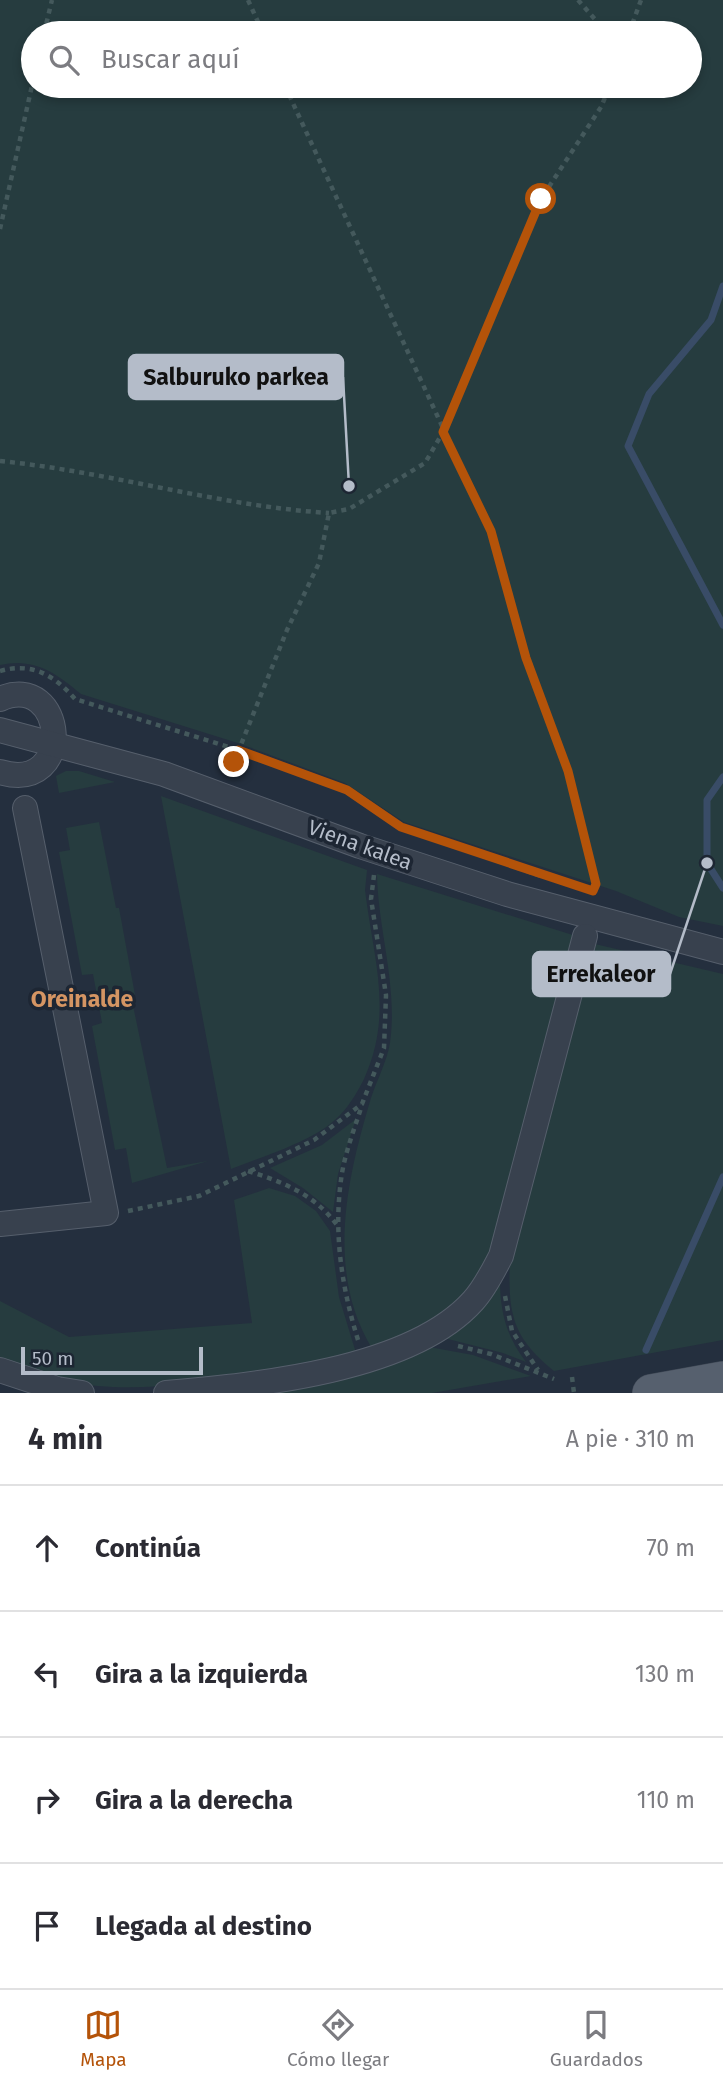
<!DOCTYPE html>
<html lang="es">
<meta charset="utf-8">
<style>
:root{--surface:#fff;--page:#f2f2f3;--text:#2b2b33;--muted:#7c7c81;--line:#e1e1e2;--accent:#b45309}
body{margin:0;font-family:"Fira Sans",sans-serif;background:var(--page);color:var(--text)}
.scale{position:absolute;left:21px;bottom:18px;width:182px;box-sizing:border-box;padding-left:7px;border:4px solid #b4bcc9;border-top:0;font-size:19px;line-height:24px;white-space:nowrap;color:#b4bcc9;-webkit-text-stroke:5px #1d2633;paint-order:stroke}
.stop{position:absolute;width:21px;height:21px;margin:-16px;border:5px solid #b45309;border-radius:50%;background:#fff}
.stop.end{background:#b45309;border-color:#fff;box-shadow:0 2px 7px #0008}
.list{margin:0;padding:0;list-style:none}
h2{display:flex;justify-content:space-between;align-items:center;height:91px;margin:0;padding:0 28px;font-size:30px}
h2 small{font-size:23px;font-weight:400;color:var(--muted)}
.list li{display:grid;grid-template-columns:46px 1fr auto;gap:21px;align-items:center;box-sizing:border-box;height:126px;padding:0 28px;border-top:2px solid var(--line)}
.list b{display:block;font-size:26px;white-space:nowrap}
.list em{font-size:23px;font-style:normal;color:var(--muted)}
.icon{flex:none;width:38px;height:38px;fill:none;stroke:currentColor;stroke-width:2;stroke-linecap:round;stroke-linejoin:round}
.map{position:relative;flex:none;width:723px;height:1393px;overflow:hidden}
.search{position:absolute;background:var(--surface);box-shadow:0 4px 10px #0003;left:21px;right:21px;top:21px;height:77px;display:flex;align-items:center;gap:18px;box-sizing:border-box;padding:0 24px;border-radius:38px;color:var(--muted);font-size:26px}
.sheet{height:595px;background:var(--surface)}
nav{display:flex;justify-content:space-around;align-items:center;box-sizing:border-box;height:98px;border-top:2px solid var(--line);background:var(--surface);font-size:19px;color:var(--muted)}
nav a{display:grid;justify-items:center;gap:4px}
nav .on{color:var(--accent)}
.map>svg:first-child{display:block}
</style>
<div class="map">
<svg width="723" height="1393" viewBox="0 0 723 1393">
<rect width="100%" height="100%" fill="#242f3e"/>
<g fill="#263c3f" fill-rule="evenodd">
<path d="M 0,0 L 723,0 L 723,926 L 679,917 L 616,891 L 404,822 L 345,783 L 241,744 L 81,694 C 56,673 34,657 0,665 ZM 33,33 L 690,33 L 690,86 L 33,86 Z"/>
<path d="M 66,771 L 79,771 L 115,782 L 59,793 L 56,776 Z"/>
<path d="M 161,796 L 367,870 L 365,890 C 373,958 394,1013 364,1079 C 352,1103 339,1121 315,1134 C 288,1149 259,1158 231,1169 Z"/>
<path d="M 99,822 L 116,908 L 119,908 L 135,995 L 131,996 L 167,1168 L 208,1161 L 132,1183 L 126,1148 L 115,1150 L 92,1026 L 102,1023 L 93,974 L 82,975 L 59,852 L 70,850 L 66,828 Z"/>
<path d="M 377,874 L 576,936 L 502,1236 L 476,1282 L 438,1319 L 373,1350 C 325,1273 347,1178 371,1098 C 377,1080 387,1061 390,1043 C 398,985 378,931 377,874 Z"/>
<path d="M 595,944 L 723,974 L 723,1340 L 554,1371 C 510,1336 508,1311 510,1257 Z"/>
<path d="M 356,1119 L 338,1174 L 333,1212 L 303,1188 L 270,1168 L 322,1145 Z"/>
<path d="M 269,1188 L 295,1196 L 316,1211 L 330,1231 L 339,1297 L 356,1353 C 277,1369 178,1393 98,1386 C 64,1384 32,1370 0,1360 L 0,1301 L 69,1337 L 252,1323 L 234,1200 Z"/>
<path d="M 500,1280 C 500,1311 506,1336 526,1362 L 503,1353 L 444,1338 Z"/>
<path d="M 429,1347 L 473,1355 L 531,1376 L 432,1393 L 240,1393 Z"/>
</g>
<g fill="none" stroke-linecap="round" stroke-linejoin="round">
<g stroke="#394c67" stroke-width="7">
<path d="M 723,286 L 711,320 L 649,394 L 628,446 L 723,625"/>
<path d="M 723,777 L 707,800 L 707,863 L 723,888"/>
<path d="M 646,1350 L 723,1177"/>
</g>
<defs>
<g id="street">
<path d="M 0,699 C 66,670 77,795 0,772"/>
<path d="M 0,730 L 164,774 L 360,846 L 507,894 L 723,952"/>
<path d="M 0,1224 L 106,1213 L 25,808"/>
<path d="M 0,1370 L 57,1389 L 82,1393"/>
<path d="M 166,1393 C 256,1385 410,1371 473,1301 C 485,1288 493,1271 501,1256 L 585,936"/>
</g>
<path id="primary" d="M 651,1393 L 723,1380"/>
</defs>
<use href="#street" stroke="#565f6c" stroke-width="26"/>
<use href="#primary" stroke="#414a57" stroke-width="38"/>
<g stroke="#44595c" stroke-width="4.5" stroke-dasharray="5 5" stroke-linecap="butt">
<path d="M 248,0 L 263,33"/>
<path d="M 578,0 L 607,33"/>
<path d="M 44,33 L 52,0"/>
<path d="M 629,33 L 641,0"/>
<path d="M 285,86 L 491,532 L 526,658 L 568,771 L 596,884 L 593,893"/>
<path d="M 0,229 L 33,81"/>
<path d="M 0,461 C 111,472 218,506 329,513"/>
<path d="M 0,671 C 32,662 54,675 75,699 L 238,750 L 347,790 L 401,827 L 541,876"/>
<path d="M 234,762 L 287,630 L 319,563 L 329,513 L 349,509 L 425,463 L 443,432 L 541,199 L 601,107 L 610,86"/>
<path d="M 248,1171 C 283,1182 314,1194 337,1225"/>
<path d="M 128,1211 L 199,1196 L 314,1140 L 362,1104 L 384,1048 L 386,995 L 371,899 L 374,875"/>
<path d="M 505,1296 L 512,1331 L 538,1370"/>
<path d="M 358,1340 C 341,1285 333,1230 342,1173 C 346,1150 355,1127 362,1105"/>
<path d="M 458,1346 L 491,1354 L 554,1379"/>
<path d="M 572,1377 L 574,1393"/>
</g>
<use href="#street" stroke="#38414e" stroke-width="24"/>
<use href="#primary" stroke="#56606e" stroke-width="37"/>
</g>
<g fill="none" stroke-linecap="round" stroke-linejoin="round">
<path stroke="#b45309" stroke-width="9" d="M 234,762 L 238,750 L 347,790 L 401,827 L 593,891 L 596,884 L 568,771 L 526,658 L 491,531 L 443,432 L 541,199"/>
</g>
<g text-anchor="middle" stroke-width="7" stroke-linejoin="round" paint-order="stroke">
<g font-size="21" fill="#b4bcc9" stroke="#1d2633">
<text transform="translate(360 845) rotate(20)" y="7">Viena kalea</text>
</g>
<g font-size="23" font-weight="bold" fill="#d59563" stroke="#1d2633">
<text x="82" y="1007">Oreinalde</text>
</g>
</g>
<path fill="none" stroke="#b4bcc9" stroke-width="2.5" d="M349 486L343 377M707 863L670 974"/>
<g fill="#b4bcc9" stroke="#1d2633" stroke-width="2.5">
<circle cx="349" cy="486" r="7"/>
<circle cx="707" cy="863" r="7"/>
</g>
<g fill="#b4bcc9" stroke="#b4bcc9" stroke-width="2.5">
<rect x="129" y="355" width="214" height="44" rx="7"/>
<rect x="533" y="952" width="137" height="44" rx="7"/>
</g>
<g font-size="23" text-anchor="middle" font-weight="bold" fill="#111">
<text x="236" y="385">Salburuko parkea</text>
<text x="601" y="982">Errekaleor</text>
</g>
</svg>
<div class="scale">50 m</div>
<div class="stop" style="left:541px;top:199px"></div>
<div class="stop end" style="left:234px;top:762px"></div>
<div class="search"><svg class="icon" aria-label="search" viewBox="0 0 24 24"><circle cx="10" cy="10" r="6"/><path d="M15 15l6 6"/></svg>Buscar aquí</div>
</div>
<section class="sheet">
<h2>4 min<small>A pie · 310 m</small></h2>
<ul class="list">
<li><svg class="icon" aria-label="ahead" viewBox="0 0 24 24"><path d="M12 20V5M6 11l6-6 6 6"/></svg><div><b>Continúa</b></div><em>70 m</em></li>
<li><svg class="icon" aria-label="left" viewBox="0 0 24 24"><path d="M17 20v-9H6M10 6l-5 5 5 5"/></svg><div><b>Gira a la izquierda</b></div><em>130 m</em></li>
<li><svg class="icon" aria-label="right" viewBox="0 0 24 24"><path d="M7 20v-9h11M14 6l5 5-5 5"/></svg><div><b>Gira a la derecha</b></div><em>110 m</em></li>
<li><svg class="icon" aria-label="arrive" viewBox="0 0 24 24"><path d="M6 21V4h12l-3 4 3 4H6"/></svg><div><b>Llegada al destino</b></div></li>
</ul>
</section>
<nav>
<a class="on"><svg class="icon" aria-label="map" viewBox="0 0 24 24"><path d="M3 6l6-2 6 2 6-2v14l-6 2-6-2-6 2zM9 4v14M15 6v14"/></svg>Mapa</a>
<a><svg class="icon" aria-label="directions" viewBox="0 0 24 24"><path d="M12 3l9 9-9 9-9-9zM9 14v-3h6M13 9l2 2-2 2"/></svg>Cómo llegar</a>
<a><svg class="icon" aria-label="saved" viewBox="0 0 24 24"><path d="M7 4h10v16l-5-4-5 4z"/></svg>Guardados</a>
</nav>
